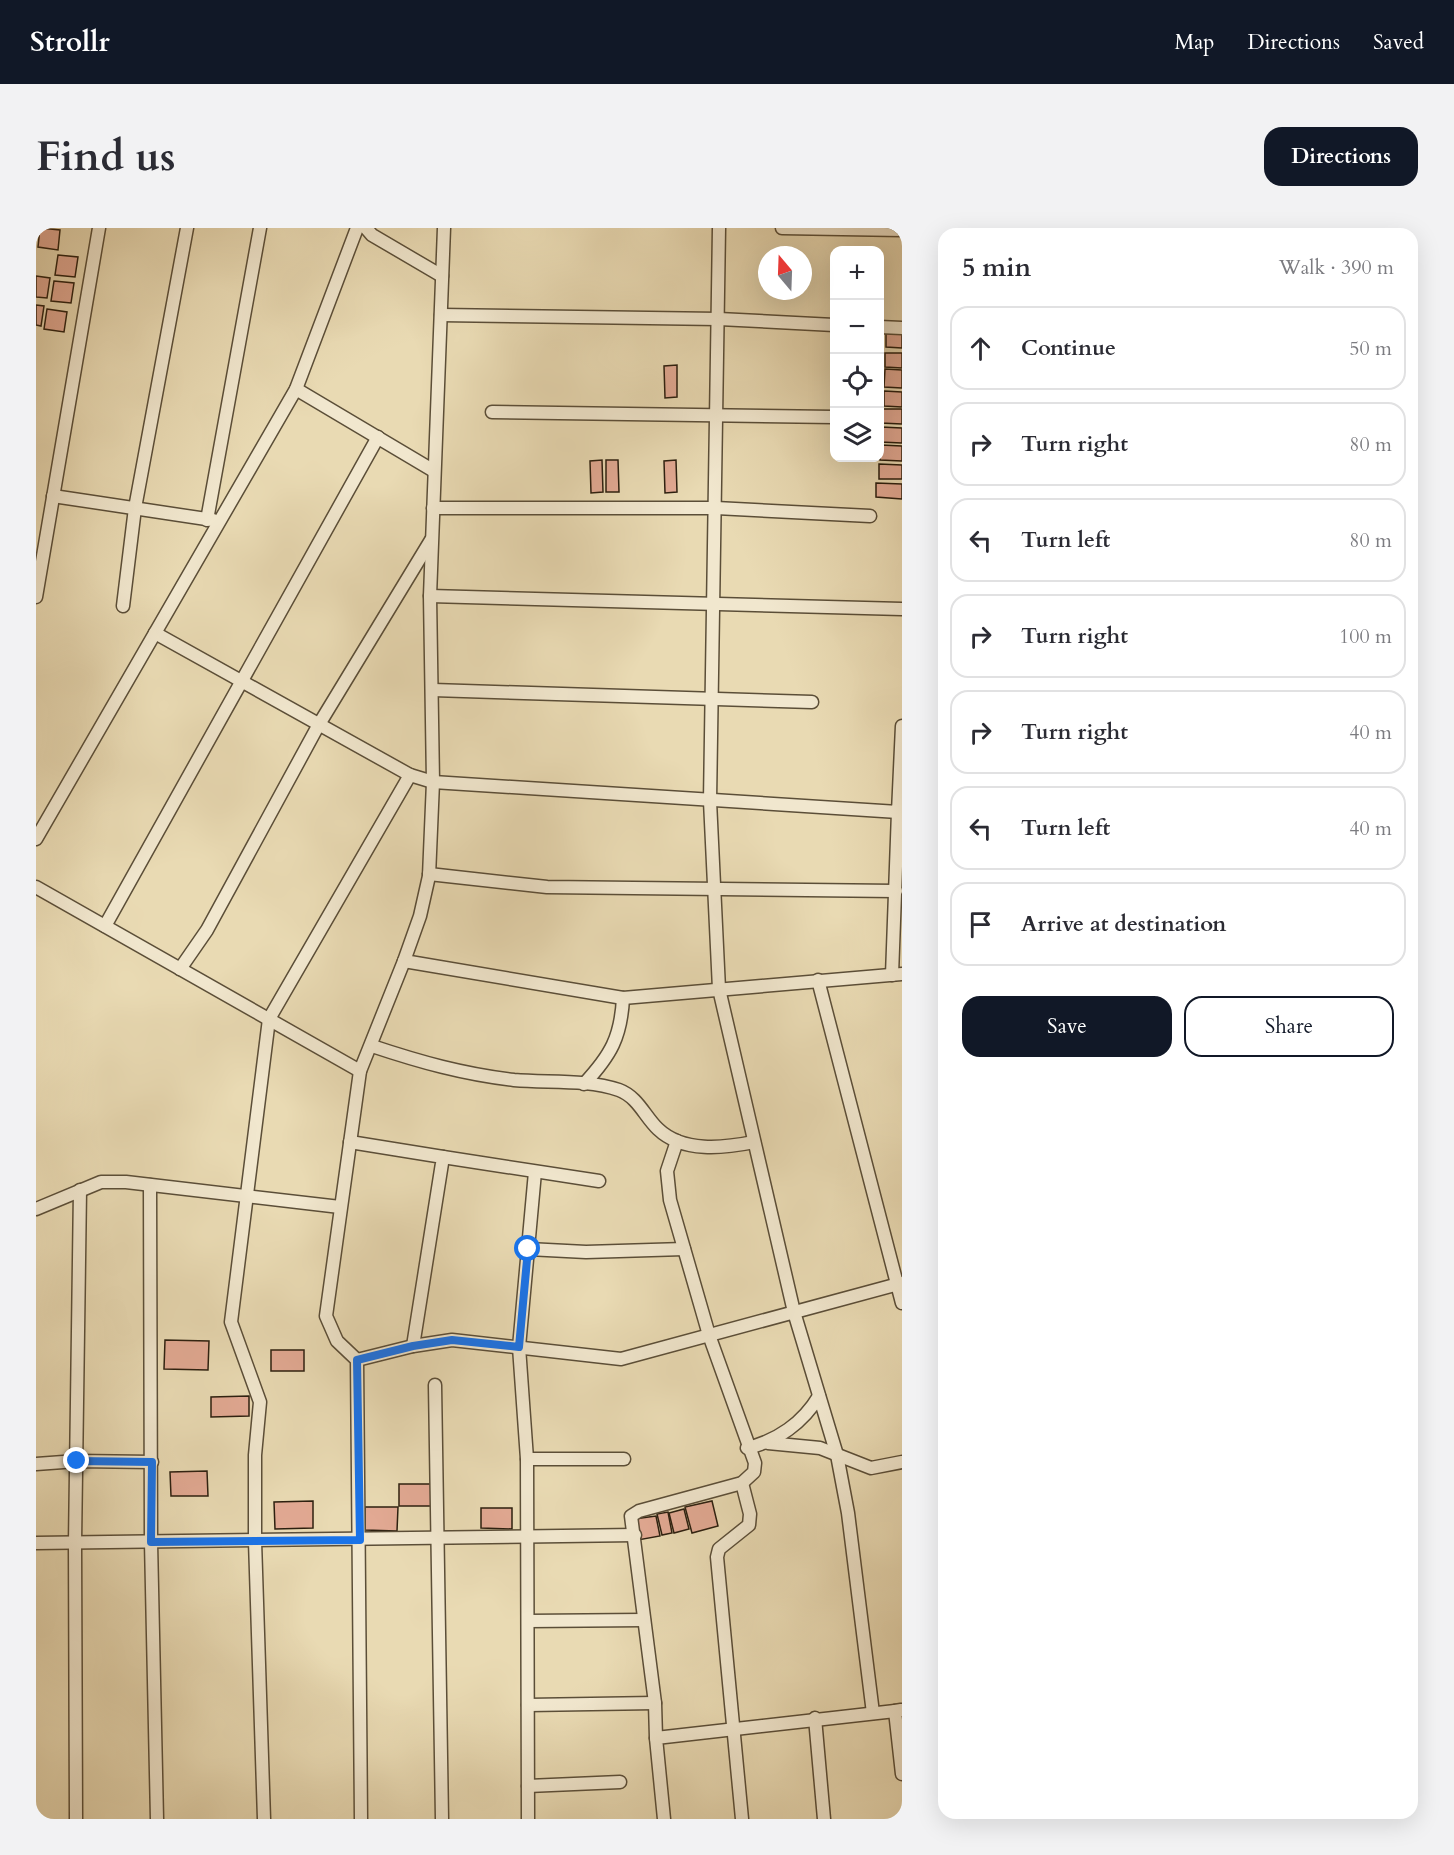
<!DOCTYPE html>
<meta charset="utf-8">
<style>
:root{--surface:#fff;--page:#f2f2f3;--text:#2b2b33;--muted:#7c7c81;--line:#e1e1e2;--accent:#111827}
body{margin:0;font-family:Cardo,serif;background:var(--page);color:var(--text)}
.controls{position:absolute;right:18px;top:18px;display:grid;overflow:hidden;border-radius:12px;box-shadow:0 6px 24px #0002}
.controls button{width:54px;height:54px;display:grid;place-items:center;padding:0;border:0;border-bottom:2px solid var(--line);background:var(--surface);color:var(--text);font:30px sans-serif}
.compass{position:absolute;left:722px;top:18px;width:54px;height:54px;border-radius:50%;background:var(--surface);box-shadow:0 6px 24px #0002;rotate:341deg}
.stop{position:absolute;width:18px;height:18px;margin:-14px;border:4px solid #1a73e8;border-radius:50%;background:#fff}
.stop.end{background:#1a73e8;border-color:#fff;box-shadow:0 2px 6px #0008}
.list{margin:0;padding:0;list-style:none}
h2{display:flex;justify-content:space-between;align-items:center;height:78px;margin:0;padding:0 24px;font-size:26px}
h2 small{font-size:20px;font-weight:400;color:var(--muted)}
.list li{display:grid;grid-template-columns:39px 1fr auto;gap:18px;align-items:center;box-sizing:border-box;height:84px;margin:0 12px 12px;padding:0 12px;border:2px solid var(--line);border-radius:18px}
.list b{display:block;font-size:22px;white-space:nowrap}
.list em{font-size:20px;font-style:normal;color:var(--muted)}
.actions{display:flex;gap:12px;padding:18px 24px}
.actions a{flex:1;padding:14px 0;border:2px solid var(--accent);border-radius:18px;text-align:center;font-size:21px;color:var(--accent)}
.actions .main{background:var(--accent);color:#fff}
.icon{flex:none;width:33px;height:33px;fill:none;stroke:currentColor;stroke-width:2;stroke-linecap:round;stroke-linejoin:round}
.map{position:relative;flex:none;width:866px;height:1591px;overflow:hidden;border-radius:18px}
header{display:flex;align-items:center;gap:36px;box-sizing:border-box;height:84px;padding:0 30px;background:var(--accent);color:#fff}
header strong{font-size:28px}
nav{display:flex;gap:33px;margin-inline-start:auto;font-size:21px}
.intro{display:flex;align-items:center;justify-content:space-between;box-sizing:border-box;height:144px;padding:0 36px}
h1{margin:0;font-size:42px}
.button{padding:15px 27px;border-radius:18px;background:var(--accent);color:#fff;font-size:21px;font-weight:700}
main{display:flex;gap:36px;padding:0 36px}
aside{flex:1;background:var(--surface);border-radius:18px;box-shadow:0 6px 24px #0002}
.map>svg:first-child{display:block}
</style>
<header>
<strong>Strollr</strong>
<nav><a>Map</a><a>Directions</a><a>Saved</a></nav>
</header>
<div class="intro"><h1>Find us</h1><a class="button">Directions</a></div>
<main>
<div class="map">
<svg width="866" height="1591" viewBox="0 0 866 1591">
<rect width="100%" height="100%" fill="#e9dab3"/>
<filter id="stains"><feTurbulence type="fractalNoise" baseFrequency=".00333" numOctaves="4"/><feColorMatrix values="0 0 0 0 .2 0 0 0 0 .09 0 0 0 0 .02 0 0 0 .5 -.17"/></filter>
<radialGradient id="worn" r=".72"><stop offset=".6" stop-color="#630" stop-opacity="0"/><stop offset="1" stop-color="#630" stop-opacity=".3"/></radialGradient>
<g fill="#e2a993" stroke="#2c1f0f" stroke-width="1.5">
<path d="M 4,0 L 24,2 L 22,22 L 2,19 Z"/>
<path d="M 22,27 L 42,29 L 39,49 L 19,47 Z"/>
<path d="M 0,48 L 14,50 L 11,70 L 0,69 Z"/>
<path d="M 18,53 L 38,55 L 35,75 L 15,73 Z"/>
<path d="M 0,77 L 8,78 L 5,98 L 0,97 Z"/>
<path d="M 11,81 L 31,84 L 28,104 L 8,101 Z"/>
<path d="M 850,105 L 866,105 L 866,120 L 850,119 Z"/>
<path d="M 849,125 L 866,125 L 866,140 L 849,139 Z"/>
<path d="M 641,137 L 641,169 L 629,170 L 628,138 Z"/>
<path d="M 849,141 L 866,142 L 866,160 L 848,159 Z"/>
<path d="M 848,163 L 866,164 L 866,179 L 848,178 Z"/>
<path d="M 846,181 L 866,181 L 866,196 L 845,195 Z"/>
<path d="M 845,199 L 866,200 L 866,215 L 844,214 Z"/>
<path d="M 845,217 L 866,218 L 866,233 L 844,232 Z"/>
<path d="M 566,232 L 567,264 L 555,265 L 554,233 Z"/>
<path d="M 570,232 L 582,232 L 583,264 L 570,264 Z"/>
<path d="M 640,232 L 641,264 L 629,265 L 628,233 Z"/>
<path d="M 843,236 L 866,237 L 866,251 L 843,251 Z"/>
<path d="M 840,255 L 866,256 L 866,271 L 840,269 Z"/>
<path d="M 129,1112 L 173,1113 L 172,1142 L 128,1141 Z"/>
<rect x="235" y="1122" width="33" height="21"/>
<path d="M 213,1168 L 213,1188 L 175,1189 L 175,1169 Z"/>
<path d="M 171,1243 L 172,1268 L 135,1268 L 134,1244 Z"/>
<rect x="363" y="1256" width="32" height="22"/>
<path d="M 277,1273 L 277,1300 L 239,1301 L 238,1274 Z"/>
<path d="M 676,1273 L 682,1298 L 656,1305 L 649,1279 Z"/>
<path d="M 329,1279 L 362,1279 L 361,1303 L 329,1302 Z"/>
<path d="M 445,1280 L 476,1280 L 476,1301 L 445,1300 Z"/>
<path d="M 648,1281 L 653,1301 L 638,1305 L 633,1285 Z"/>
<path d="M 632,1284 L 636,1305 L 626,1307 L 621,1286 Z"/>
<path d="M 620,1288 L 624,1308 L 602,1312 L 598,1291 Z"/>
</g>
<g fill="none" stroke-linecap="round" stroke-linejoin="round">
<defs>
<g id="minor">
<path d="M 330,0 L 336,7 L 406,48"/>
<path d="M 683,0 L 674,573 L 683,761 L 758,1084 L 801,1227 L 812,1285 L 837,1485"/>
<path d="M 746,0 L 866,2"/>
<path d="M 405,87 L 683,91 L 798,97"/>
<path d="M 844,99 L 866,100"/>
<path d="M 260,161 L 398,243"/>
<path d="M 456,184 L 798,189"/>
<path d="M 17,268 L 177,292"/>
<path d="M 397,280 L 680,280 L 834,288"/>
<path d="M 171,292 L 224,0"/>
<path d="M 394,368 L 866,381"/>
<path d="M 0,369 L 63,0"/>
<path d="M 87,378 L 99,280 L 151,0"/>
<path d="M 119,405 L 374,547 L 397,554 L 862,584 L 866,498"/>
<path d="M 397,462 L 776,474"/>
<path d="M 0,611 L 260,161 L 321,0"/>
<path d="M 393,646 L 511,659 L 860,663"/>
<path d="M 0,659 L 324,843"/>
<path d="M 69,698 L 342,209"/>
<path d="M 368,733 L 587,770 L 866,746"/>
<path d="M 144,741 L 171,702 L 282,498 L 395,312"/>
<path d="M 856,747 L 862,584"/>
<path d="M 782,752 L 866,1075"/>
<path d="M 336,818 C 384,834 427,846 478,852 C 512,855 551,851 583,862 C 602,869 609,889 622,901 C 647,925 688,920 718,914"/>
<path d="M 548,856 C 575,827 585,809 587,770"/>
<path d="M 314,914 L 407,929 L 377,1118"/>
<path d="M 407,929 L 563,953"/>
<path d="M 114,957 L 115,1314 L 121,1591"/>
<path d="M 0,981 L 65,954 L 90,954 L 304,979"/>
<path d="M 492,1021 L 550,1024 L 648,1021"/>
<path d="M 321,1132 L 377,1118 L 416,1112 L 585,1131 L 866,1055"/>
<path d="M 399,1157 L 406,1591"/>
<path d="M 732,1215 L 784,1220 L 835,1240 L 866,1234"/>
<path d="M 711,1220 C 741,1213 767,1195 783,1168"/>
<path d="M 491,1231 L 588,1231"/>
<path d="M 0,1236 L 41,1233 L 116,1234"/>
<path d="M 0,1315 L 599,1307"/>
<path d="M 492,1393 L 608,1392"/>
<path d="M 492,1477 L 619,1475"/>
<path d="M 865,1482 L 859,1483 L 866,1546"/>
<path d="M 779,1490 L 788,1591"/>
<path d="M 620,1510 L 619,1475 L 595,1288 L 603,1283 L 706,1255 L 718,1244 L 719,1235 L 673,1107 L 634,972 L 631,943 L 641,913"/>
<path d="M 492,1558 L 584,1554"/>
<path d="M 40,1591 L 39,1315 L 44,962"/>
<path d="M 228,1591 L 219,1313 L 219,1227 L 224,1174 L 195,1094 L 233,791 L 374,547"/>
<path d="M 325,1591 L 321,1132 L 301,1113 L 290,1088 L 324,843 L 368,733 L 384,688 L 393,648 L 397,554 L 394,368 L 408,0"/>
<path d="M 492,1591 L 491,1231 L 483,1119 L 499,944"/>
<path d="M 628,1591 L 620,1510 L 859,1483"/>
<path d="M 706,1591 L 681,1329 L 683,1321 L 713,1297 L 714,1286 L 706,1255"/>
</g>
</defs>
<use href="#minor" stroke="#5b4e38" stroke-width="15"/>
<use href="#minor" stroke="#f1e7ce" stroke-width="12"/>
</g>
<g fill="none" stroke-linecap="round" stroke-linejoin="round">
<path stroke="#1a73e8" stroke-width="8" d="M 41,1233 L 116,1234 L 115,1314 L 324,1312 L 321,1132 L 377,1118 L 416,1112 L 483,1119 L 492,1021"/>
</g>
<rect width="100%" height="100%" filter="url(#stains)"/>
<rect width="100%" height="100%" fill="url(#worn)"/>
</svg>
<div class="controls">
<button>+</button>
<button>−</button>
<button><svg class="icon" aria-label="locate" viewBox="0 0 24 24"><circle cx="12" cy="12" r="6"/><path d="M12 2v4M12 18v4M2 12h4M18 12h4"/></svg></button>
<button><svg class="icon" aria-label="layers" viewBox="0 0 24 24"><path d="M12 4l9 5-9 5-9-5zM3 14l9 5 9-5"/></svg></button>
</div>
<svg class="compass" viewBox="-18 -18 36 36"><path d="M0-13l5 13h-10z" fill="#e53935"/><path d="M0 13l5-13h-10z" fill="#7c7c81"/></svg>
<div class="stop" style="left:492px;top:1021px"></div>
<div class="stop end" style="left:41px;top:1233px"></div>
</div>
<aside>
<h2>5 min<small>Walk · 390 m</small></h2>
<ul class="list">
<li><svg class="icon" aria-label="ahead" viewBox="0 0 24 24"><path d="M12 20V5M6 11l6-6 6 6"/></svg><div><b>Continue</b></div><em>50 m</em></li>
<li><svg class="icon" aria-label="right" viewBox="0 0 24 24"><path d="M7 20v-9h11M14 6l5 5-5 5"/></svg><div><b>Turn right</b></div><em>80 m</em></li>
<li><svg class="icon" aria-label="left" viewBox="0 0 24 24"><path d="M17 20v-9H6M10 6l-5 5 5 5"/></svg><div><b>Turn left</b></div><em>80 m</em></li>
<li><svg class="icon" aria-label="right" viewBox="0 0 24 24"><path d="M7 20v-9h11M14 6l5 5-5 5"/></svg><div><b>Turn right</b></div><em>100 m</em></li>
<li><svg class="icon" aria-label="right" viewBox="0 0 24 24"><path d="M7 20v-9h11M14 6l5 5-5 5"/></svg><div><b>Turn right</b></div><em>40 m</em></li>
<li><svg class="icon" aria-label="left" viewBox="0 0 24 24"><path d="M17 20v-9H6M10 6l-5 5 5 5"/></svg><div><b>Turn left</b></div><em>40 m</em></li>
<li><svg class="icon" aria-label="arrive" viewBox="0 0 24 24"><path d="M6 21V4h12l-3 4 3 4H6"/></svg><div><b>Arrive at destination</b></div></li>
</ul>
<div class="actions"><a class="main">Save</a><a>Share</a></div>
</aside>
</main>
